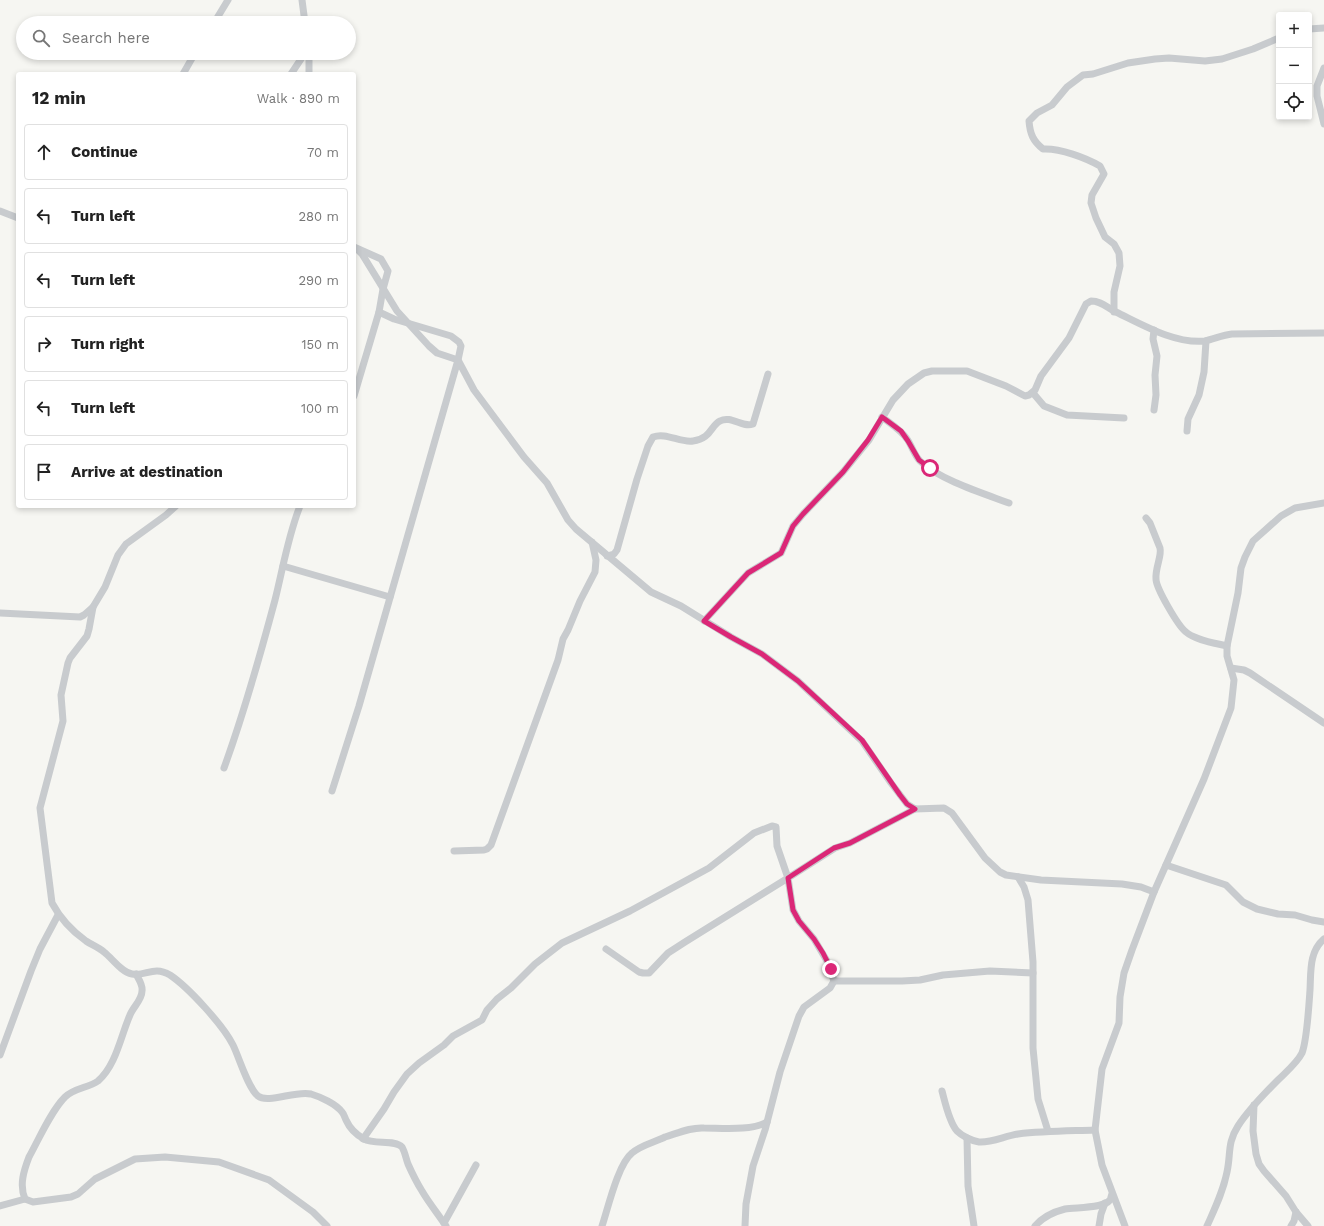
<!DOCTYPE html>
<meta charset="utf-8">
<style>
:root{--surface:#fff;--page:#f2f2f2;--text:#222;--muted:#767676;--line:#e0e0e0}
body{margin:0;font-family:"Work Sans",sans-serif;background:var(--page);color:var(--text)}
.controls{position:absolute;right:12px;top:12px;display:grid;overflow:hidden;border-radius:4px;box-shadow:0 2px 6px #0003}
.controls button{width:36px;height:36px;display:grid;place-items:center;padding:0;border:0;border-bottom:1px solid var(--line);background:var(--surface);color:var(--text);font:20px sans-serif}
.stop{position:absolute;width:12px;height:12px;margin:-9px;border:3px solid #db2777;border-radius:50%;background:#fff}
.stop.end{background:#db2777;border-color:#fff;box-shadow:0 1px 4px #0008}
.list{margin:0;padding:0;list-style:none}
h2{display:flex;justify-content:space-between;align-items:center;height:52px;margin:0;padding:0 16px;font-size:17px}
h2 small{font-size:13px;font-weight:400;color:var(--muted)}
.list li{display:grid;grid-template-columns:26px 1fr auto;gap:12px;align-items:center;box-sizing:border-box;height:56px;margin:0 8px 8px;padding:0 8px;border:1px solid var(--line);border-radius:4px}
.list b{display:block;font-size:15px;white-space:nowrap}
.list em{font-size:13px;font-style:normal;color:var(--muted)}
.icon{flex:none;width:22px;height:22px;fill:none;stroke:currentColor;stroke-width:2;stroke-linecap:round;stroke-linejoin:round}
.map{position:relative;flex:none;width:1324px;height:1226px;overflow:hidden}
.search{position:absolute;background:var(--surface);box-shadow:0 2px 6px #0003;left:16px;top:16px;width:340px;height:44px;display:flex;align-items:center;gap:10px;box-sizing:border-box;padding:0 14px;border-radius:22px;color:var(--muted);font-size:15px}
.panel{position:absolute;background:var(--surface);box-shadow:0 2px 6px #0003;left:16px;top:72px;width:340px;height:436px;border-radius:4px}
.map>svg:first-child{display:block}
</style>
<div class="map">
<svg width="1324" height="1226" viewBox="0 0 1324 1226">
<rect width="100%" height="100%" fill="#f6f6f2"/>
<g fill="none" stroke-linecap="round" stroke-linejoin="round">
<g stroke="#c8cbce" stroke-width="7">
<path d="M 302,0 L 305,23"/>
<path d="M 214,23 L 228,0"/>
<path d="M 1309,29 L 1324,28"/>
<path d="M 1324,68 L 1317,86 L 1317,96 L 1324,124"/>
<path d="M 183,74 L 195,53"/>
<path d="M 291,74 L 305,53"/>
<path d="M 309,74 L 309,53"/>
<path d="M 0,211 L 18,218"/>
<path d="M 354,247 L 381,259 L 388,271 L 383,289 L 379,312 L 394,319 L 451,336 L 459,342 L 461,346 L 458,360 L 474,390 L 524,457 L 547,483 L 568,520 L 576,529 L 651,592 L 681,606 L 731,637 L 762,654 L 798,681 L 862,741 L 891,783 L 907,804 L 915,809 L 944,808 L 952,813 L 985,858 L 1000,872 L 1006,875 L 1041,880 L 1122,884 L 1141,887 L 1154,892"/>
<path d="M 1114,312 L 1114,292 L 1120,266 L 1119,253 L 1114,244 L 1105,237 L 1096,218 L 1091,203 L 1092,195 L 1104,174 L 1100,166 C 1086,158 1060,148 1043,149 C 1033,141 1030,134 1029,121 L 1037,113 L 1052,105 L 1067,87 L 1083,75 L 1093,74 L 1128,63 L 1155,59 L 1169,58 L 1205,61 L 1222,59 L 1253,49 L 1279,38"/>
<path d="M 1033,393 L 1044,406 L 1067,415 L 1124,418"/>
<path d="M 354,396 L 379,312"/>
<path d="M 1154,410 L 1156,395 L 1155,375 L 1157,356 L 1153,339 L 1154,330"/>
<path d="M 882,417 C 891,424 901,430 907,439 C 912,446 914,455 920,461 C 940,480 982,493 1009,503"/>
<path d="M 1187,431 L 1188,419 L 1199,395 L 1204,372 L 1206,341"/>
<path d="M 176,506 L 166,515 L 126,544 L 118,555 L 105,587 L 93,607 L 89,629 L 87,636 L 70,658 L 68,663 L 61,695 L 63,721 L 40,808 L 52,903 C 60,918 72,931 86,941 C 92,945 98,947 104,952 C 112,958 121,972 132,974 C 146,977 153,965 170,975 C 188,987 223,1025 233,1045 C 239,1057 248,1088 258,1096 C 268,1104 296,1090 311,1094 C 321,1097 336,1104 342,1112 C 344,1114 345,1118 346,1120 C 350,1129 355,1134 364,1139 C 374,1145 395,1139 402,1147 C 405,1152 406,1159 408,1164 C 412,1173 417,1183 422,1191 C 429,1203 438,1214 446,1226"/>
<path d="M 1146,518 L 1150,523 L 1160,548 C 1162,556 1155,568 1156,579 C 1156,588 1178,626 1186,632 C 1195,640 1215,643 1227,646"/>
<path d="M 607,556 L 614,554 L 617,550 L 637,479 L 648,446 L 653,437 C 666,432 680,443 693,441 C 711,439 711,425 720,421 C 731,415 742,428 753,424 L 768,374"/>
<path d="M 283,566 L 390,597"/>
<path d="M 0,613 L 80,617 L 84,615 L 93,607"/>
<path d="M 704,621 L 748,573 L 781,553 L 793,526 L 803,514 L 843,472 L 869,440 L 893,400 L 908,384 L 924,373 L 932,371 L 967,371 L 1006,386 L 1025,396 L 1029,395 L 1035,390 L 1041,376 L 1069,338 L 1086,304 L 1091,301 C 1102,301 1107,308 1116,312 C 1143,325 1175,344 1205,341 C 1214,339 1223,335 1232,334 L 1324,333"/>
<path d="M 1231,668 L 1244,670 L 1250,673 L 1324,723"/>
<path d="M 224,768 C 244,713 260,656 275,600 C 283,568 288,536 300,506"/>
<path d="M 332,791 L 359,706 L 458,360 L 437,353 L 429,346 L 397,311 L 362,254 L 358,250"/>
<path d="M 454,851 L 484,850 L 487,849 L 491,845 L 558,660 L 563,639 L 568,630 L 580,601 L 595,572 L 596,560 L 592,542"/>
<path d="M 1166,865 L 1226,885 L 1243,902 L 1257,909 L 1278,914 L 1295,915 L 1312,920 L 1324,922"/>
<path d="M 1018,877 L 1024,887 L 1028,900 L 1033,962 L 1033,1048 L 1038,1099 L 1048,1131"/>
<path d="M 606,949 L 639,972 L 643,973 L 649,973 L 668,953 L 685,942 L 788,878 L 835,848 L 850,843 L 915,809"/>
<path d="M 136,974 C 139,980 143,985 142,991 C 142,1000 133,1007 130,1015 C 121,1035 116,1066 98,1081 C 88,1088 74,1088 65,1097 C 51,1111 39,1139 29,1157 C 24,1170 19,1185 25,1199 L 33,1202 L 71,1197 L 78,1194 L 95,1179 L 135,1159 L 165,1157 L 219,1162 L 269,1180 L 313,1212 L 327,1226"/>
<path d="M 834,981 L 902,981 L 920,980 L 943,975 L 990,971 L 1033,973"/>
<path d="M 0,1055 L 31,971 L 40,949 L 58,915"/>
<path d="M 942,1091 C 945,1102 949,1122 957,1131 C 962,1136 972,1141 979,1142 C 991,1143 1005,1136 1018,1134 C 1044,1131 1069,1131 1095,1130"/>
<path d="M 1254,1105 L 1253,1131 L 1256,1154 L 1259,1164 L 1264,1171 L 1286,1196 L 1296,1212 L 1308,1226"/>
<path d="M 967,1138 L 968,1186 L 974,1226"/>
<path d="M 363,1139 L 384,1109 L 394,1092 L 407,1074 L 419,1063 L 444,1045 L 453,1036 L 482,1020 L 487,1010 L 497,999 L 511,988 L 535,964 L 562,943 L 630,911 L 709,868 L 754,833 L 772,826 L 776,827 L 777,846 L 788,878 L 793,910 L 799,921 L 814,939 L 827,961 L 834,981 L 830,988 L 804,1007 L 799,1016 L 780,1072 L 765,1130 L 753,1166 L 746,1204 L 745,1226"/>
<path d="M 0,1206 L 25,1199"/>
<path d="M 444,1223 L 476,1165"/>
<path d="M 602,1226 C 608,1208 618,1164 632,1153 C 641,1145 655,1142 665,1137 C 678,1133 691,1127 704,1128 C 722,1128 751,1131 767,1122"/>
<path d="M 1035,1226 C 1043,1217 1053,1212 1065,1209 C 1075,1207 1103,1209 1110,1200 C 1111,1198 1111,1196 1112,1194"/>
<path d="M 1099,1226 L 1101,1214 L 1105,1203"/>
<path d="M 1125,1226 L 1102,1165 L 1095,1130 L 1102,1069 L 1119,1023 L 1120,997 L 1124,973 L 1132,950 L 1154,892 L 1204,779 L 1231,708 L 1234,680 L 1227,656 L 1227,646 L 1238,593 L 1241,568 L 1245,557 L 1253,541 L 1281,516 L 1295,508 L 1324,503"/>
<path d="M 1207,1226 C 1215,1208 1223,1192 1227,1172 C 1231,1154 1227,1143 1238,1126 C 1249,1109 1264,1094 1278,1080 C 1286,1072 1297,1063 1302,1053 C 1307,1040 1309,1004 1310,990 C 1311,971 1309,952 1324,939"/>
<path d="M 1291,1226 L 1294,1221 L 1296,1212"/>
</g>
</g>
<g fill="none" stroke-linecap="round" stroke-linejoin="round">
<path stroke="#db2777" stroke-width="5" d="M 831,969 L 823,953 L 814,939 L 799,921 L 793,910 L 788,878 L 834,848 L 850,843 L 915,809 L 907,804 L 900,795 L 862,740 L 822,703 L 798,681 L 762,654 L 731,637 L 704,621 L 748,573 L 781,553 L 793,526 L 803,514 L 843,472 L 868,440 L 882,417 L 901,431 L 908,441 L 919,460 L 930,468"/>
</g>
</svg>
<div class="controls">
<button>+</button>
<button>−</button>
<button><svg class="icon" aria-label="locate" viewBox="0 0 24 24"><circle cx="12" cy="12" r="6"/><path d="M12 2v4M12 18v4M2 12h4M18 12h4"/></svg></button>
</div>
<div class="stop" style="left:930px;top:468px"></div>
<div class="stop end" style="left:831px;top:969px"></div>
<div class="search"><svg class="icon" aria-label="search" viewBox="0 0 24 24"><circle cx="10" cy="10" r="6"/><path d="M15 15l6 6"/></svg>Search here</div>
<section class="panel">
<h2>12 min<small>Walk · 890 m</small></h2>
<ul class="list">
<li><svg class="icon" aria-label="ahead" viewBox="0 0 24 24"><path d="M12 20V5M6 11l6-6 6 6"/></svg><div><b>Continue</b></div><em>70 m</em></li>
<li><svg class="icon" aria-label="left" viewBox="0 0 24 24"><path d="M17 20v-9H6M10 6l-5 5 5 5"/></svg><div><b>Turn left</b></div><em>280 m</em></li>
<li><svg class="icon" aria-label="left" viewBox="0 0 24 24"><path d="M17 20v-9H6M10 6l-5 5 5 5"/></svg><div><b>Turn left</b></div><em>290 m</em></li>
<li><svg class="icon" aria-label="right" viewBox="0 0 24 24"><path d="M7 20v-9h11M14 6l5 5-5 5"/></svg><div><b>Turn right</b></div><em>150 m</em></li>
<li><svg class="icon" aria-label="left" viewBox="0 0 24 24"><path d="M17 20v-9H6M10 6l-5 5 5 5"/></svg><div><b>Turn left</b></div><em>100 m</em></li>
<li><svg class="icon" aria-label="arrive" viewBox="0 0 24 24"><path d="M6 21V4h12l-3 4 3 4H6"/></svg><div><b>Arrive at destination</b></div></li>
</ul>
</section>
</div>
